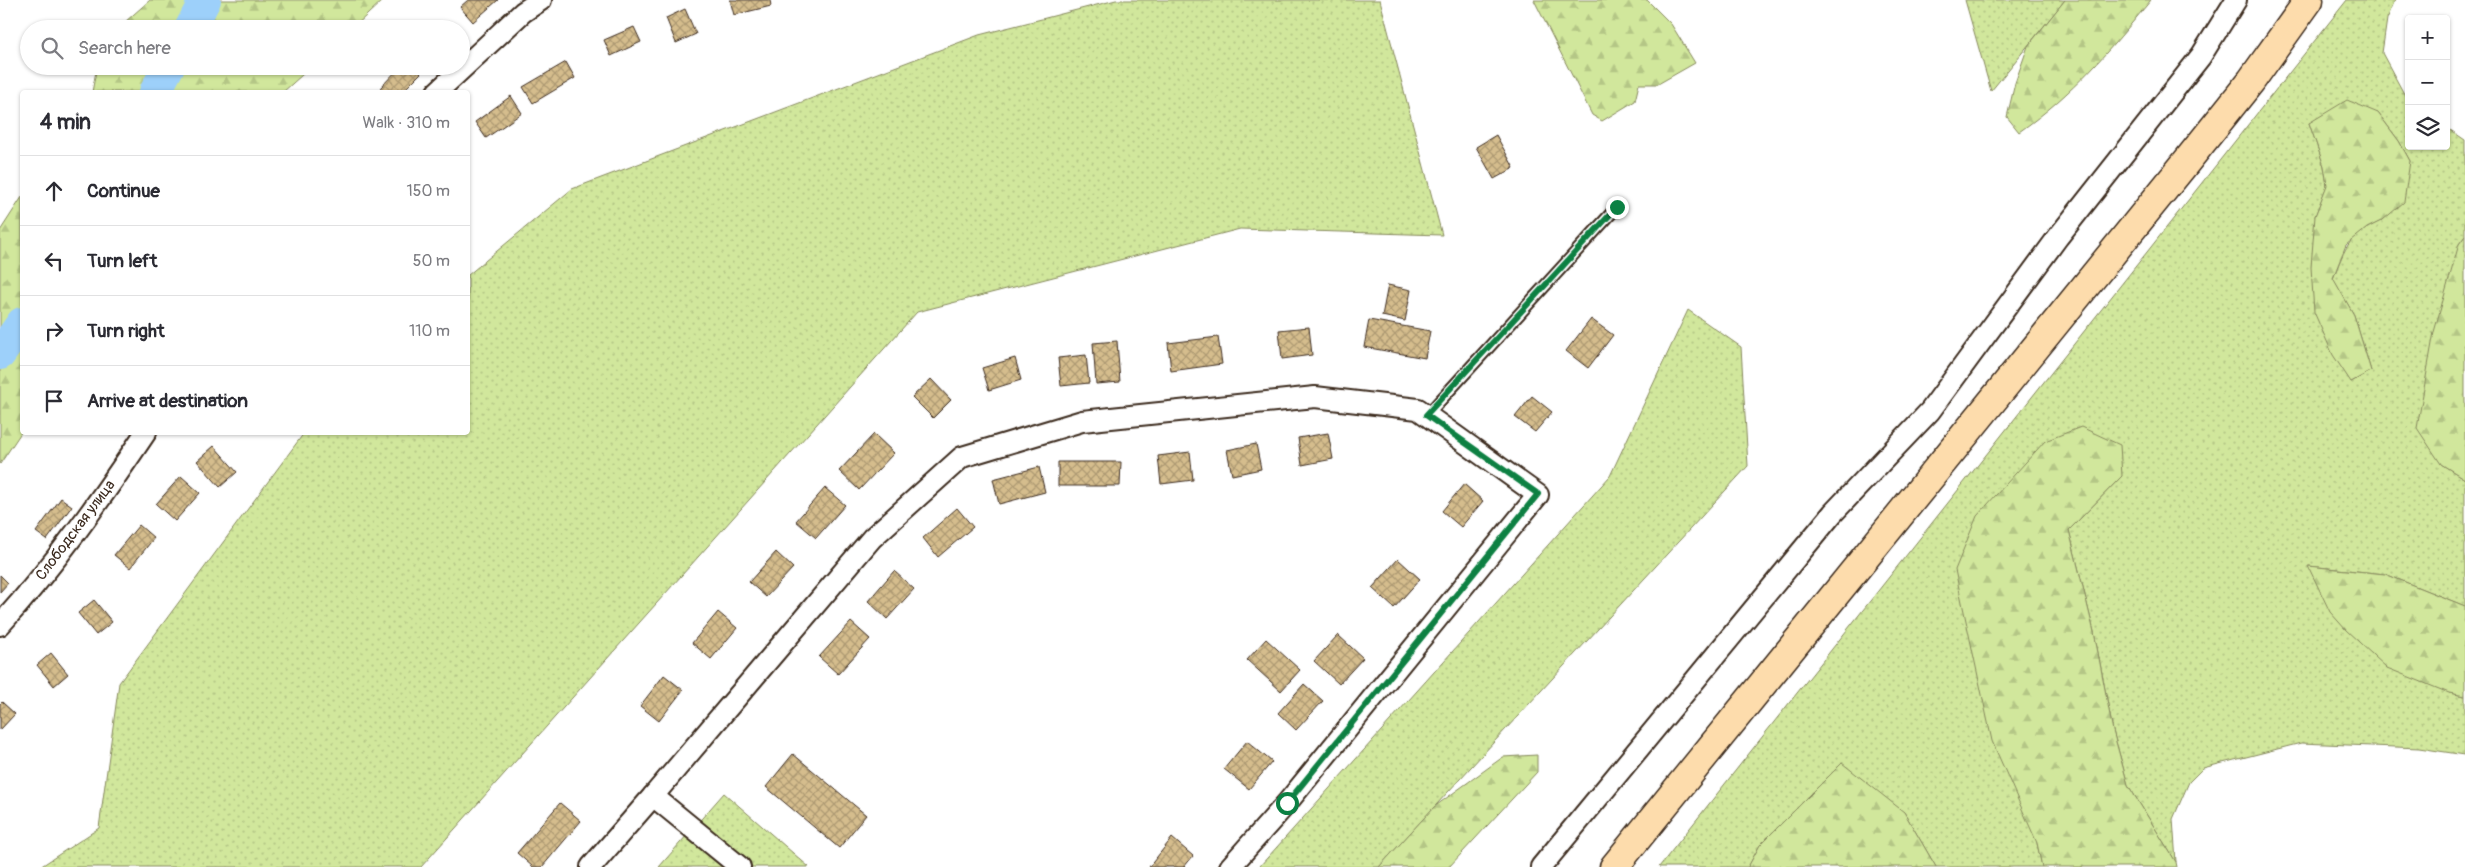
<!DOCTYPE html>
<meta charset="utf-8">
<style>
:root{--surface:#fff;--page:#f2f2f3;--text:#2b2b33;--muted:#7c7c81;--line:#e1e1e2}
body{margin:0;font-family:Pangolin,sans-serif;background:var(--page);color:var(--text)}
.controls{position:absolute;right:15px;top:15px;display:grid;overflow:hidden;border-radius:5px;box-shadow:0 1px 4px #0004}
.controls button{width:45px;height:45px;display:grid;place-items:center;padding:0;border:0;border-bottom:1px solid var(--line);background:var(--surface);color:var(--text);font:25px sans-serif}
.stop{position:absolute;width:15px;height:15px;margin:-11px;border:4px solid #0b8043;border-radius:50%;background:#fff}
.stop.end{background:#0b8043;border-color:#fff;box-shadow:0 1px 5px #0008}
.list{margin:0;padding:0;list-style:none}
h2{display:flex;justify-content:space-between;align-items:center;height:65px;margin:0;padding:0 20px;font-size:21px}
h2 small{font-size:16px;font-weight:400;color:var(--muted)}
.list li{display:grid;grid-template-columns:32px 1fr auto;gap:15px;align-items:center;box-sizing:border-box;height:70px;padding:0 20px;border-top:1px solid var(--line)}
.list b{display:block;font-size:19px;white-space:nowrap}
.list em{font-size:16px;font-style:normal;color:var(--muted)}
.icon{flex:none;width:28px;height:28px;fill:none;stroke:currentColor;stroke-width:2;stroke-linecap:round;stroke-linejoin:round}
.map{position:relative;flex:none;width:2465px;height:867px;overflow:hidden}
.search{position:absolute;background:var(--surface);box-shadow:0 1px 4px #0004;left:20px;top:20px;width:450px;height:55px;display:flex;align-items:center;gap:12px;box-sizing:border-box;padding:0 18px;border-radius:28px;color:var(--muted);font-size:19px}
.panel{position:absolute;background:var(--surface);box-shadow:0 1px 4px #0004;left:20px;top:90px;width:450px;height:345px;border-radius:5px}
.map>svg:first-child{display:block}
</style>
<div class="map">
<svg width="2465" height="867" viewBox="0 0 2465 867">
<defs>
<pattern id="grass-dots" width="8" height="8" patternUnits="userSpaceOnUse" patternTransform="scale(1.25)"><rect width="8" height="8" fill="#d1e79c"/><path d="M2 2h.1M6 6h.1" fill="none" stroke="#b4c686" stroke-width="1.8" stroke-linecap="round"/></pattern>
<pattern id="forest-firs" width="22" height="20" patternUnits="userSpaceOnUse" patternTransform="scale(1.25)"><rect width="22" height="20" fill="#d1e79c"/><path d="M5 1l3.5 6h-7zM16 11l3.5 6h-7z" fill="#b4c686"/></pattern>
<pattern id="building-cross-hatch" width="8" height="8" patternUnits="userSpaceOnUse" patternTransform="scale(1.25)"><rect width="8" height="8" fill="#d5bd8d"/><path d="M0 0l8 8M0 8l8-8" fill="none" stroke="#ae9a73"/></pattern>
</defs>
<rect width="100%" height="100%" fill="#fff"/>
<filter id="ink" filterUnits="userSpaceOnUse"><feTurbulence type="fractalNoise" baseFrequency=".02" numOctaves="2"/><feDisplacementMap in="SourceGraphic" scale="10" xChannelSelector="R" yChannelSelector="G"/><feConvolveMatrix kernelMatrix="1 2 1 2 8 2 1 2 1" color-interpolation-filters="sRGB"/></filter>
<g filter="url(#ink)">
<g fill="url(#grass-dots)" stroke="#86885d" fill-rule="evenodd">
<path d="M 1116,0 L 1380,0 L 1442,235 L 1240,229 L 917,312 L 421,867 L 40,867 L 99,828 L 119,683 L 304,433 L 468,432 L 468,275 L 572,189 L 979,35 Z"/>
<path d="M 1965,0 L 2065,0 L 1991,91 Z"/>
<path d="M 2347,0 L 2395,0 L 2387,19 L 2382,53 L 2409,103 L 2409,146 L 2446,146 L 2446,127 L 2465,140 L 2465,236 L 2459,244 L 2441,464 L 2465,479 L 2465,606 L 2385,574 L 2309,566 L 2449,693 L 2465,696 L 2465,755 L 2419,748 L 2301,743 L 2203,768 L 2189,782 L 2173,819 L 2176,862 L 2128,785 L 2113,731 L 2094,632 L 2069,530 L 2122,476 L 2045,441 L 2037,843 L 2042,867 L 1936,867 L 1904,812 L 1760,845 L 1748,867 L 1659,867 ZM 2378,113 L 2399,141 L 2410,161 L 2383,220 C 2348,236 2346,245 2333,279 L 2354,315 L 2371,371 L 2351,382 L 2315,216 L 2327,186 L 2324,166 L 2309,123 Z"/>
<path d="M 1688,310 L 1741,347 L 1748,466 L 1379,867 L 1259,867 L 1610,476 Z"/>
<path d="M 724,793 L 809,867 L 659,867 Z"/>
</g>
<g fill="url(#forest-firs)" stroke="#86885d">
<path d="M 150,0 L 383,0 L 352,29 L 117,29 Z"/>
<path d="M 1534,0 L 1647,0 L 1671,24 L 1695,63 L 1658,84 L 1639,84 L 1635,101 L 1602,121 L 1592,115 Z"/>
<path d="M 2065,0 L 2151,0 C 2109,51 2073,94 2019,132 L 2007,117 L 2015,83 L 2028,46 Z"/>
<path d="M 97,66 L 312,66 L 283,92 L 92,92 Z"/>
<path d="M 2347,100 L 2378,113 L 2399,141 L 2410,161 L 2404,202 L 2383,220 L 2367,228 L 2346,245 L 2333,278 L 2354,315 L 2371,371 L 2351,382 L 2333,355 L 2314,312 L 2311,267 L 2315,216 L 2327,185 L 2324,166 L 2309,123 Z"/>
<path d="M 22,197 L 22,431 L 0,464 L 0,231 Z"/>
<path d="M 2465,236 L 2465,479 L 2441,464 L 2417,428 L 2434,332 L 2459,244 Z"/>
<path d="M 2081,427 L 2120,445 L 2122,476 L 2069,530 L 2094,632 L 2113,731 L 2128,785 L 2176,862 L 2177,867 L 2042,867 L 2037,843 L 1992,741 L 1955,570 L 1977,516 L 2045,441 Z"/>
<path d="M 2308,566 L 2385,574 L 2465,606 L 2465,696 L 2449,693 L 2387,668 L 2346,630 L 2330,612 Z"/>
<path d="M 1537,755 L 1537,772 L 1449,867 L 1379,867 L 1434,807 L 1503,757 Z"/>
<path d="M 1842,763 L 1904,812 L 1936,867 L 1748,867 L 1760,845 Z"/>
</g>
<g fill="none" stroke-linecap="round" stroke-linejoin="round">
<g stroke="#9dd0fa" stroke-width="32">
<path d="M 190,29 L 205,0"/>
<path d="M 155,92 L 169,66"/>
<path d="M 0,354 L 22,323"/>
</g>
</g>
<g fill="url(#building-cross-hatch)" stroke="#3b2a1e">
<path d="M 468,0 L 498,0 L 473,22 L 460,7 Z"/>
<path d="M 730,0 L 770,0 L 771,6 L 734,15 Z"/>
<path d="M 685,9 L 696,34 L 676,43 L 666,18 Z"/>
<path d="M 634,27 L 641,42 L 611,56 L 604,40 Z"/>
<path d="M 566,62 L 575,78 L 533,103 L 523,87 Z"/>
<path d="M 401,66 L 414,66 L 421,73 L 402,92 L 385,92 L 380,88 Z"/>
<path d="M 511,96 L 522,113 L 486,138 L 475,122 Z"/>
<path d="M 1496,135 L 1514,168 L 1494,179 L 1476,147 Z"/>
<path d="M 1388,285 L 1411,290 L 1405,321 L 1382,316 Z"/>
<path d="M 1591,319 L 1613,335 L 1588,368 L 1566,351 Z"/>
<path d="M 1369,320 L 1430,331 L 1425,358 L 1364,347 Z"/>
<path d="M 1309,327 L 1312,355 L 1282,359 L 1279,330 Z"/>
<path d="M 1218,337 L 1222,364 L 1171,371 L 1168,343 Z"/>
<path d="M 1117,341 L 1120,382 L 1096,384 L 1093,343 Z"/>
<path d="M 1086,355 L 1089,383 L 1061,386 L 1058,358 Z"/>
<path d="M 1015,358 L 1021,380 L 989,390 L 982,368 Z"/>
<path d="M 931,379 L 951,400 L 933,418 L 912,397 Z"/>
<path d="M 1532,396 L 1552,412 L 1535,432 L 1515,417 Z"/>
<path d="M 1328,433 L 1333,459 L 1302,465 L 1298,438 Z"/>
<path d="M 874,434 L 894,453 L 859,490 L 839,471 Z"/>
<path d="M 1256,444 L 1261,469 L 1232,475 L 1227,450 Z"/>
<path d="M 214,446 L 237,472 L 220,487 L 197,461 Z"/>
<path d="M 1190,452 L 1193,480 L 1161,484 L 1158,456 Z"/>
<path d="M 1058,462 L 1121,462 L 1120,486 L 1058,486 Z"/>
<path d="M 1039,467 L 1045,492 L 999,504 L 993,479 Z"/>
<path d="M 181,476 L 200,493 L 175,521 L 156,504 Z"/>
<path d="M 1464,484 L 1483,501 L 1461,527 L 1442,511 Z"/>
<path d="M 825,488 L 845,505 L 816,538 L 796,521 Z"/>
<path d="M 61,498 L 72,506 L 47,540 L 36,532 Z"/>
<path d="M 957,508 L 973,527 L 938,557 L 923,538 Z"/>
<path d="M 139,525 L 154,538 L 130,568 L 114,555 Z"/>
<path d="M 776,552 L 793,568 L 766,597 L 749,582 Z"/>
<path d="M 1398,559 L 1420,579 L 1394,608 L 1372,588 Z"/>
<path d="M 894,571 L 914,589 L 887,619 L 868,601 Z"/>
<path d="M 0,575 L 8,583 L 0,592 Z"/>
<path d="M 94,600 L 112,622 L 96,635 L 78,613 Z"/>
<path d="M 718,612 L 737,628 L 711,659 L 692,643 Z"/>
<path d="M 851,622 L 870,639 L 838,674 L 819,657 Z"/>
<path d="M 1338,635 L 1363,658 L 1339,684 L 1314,661 Z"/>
<path d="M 1266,639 L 1300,670 L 1281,691 L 1247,660 Z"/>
<path d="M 51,653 L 68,674 L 54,686 L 37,665 Z"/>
<path d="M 664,675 L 683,690 L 659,721 L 640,706 Z"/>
<path d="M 1304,684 L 1323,701 L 1296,730 L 1278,713 Z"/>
<path d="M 2,702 L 15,714 L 0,730 L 0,704 Z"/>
<path d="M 1247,741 L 1272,762 L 1249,789 L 1224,769 Z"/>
<path d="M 793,754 L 866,815 L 839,848 L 766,787 Z"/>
<path d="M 560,803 L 581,821 L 542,867 L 533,867 L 517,853 Z"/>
<path d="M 1172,838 L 1193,856 L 1184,867 L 1149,867 Z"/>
</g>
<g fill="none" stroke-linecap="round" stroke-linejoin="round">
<defs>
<path id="service" d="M 1427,415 L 1617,207"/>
<g id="minor">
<path d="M 437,92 L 523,12 L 541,0"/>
<path d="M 0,625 C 54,566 101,499 146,432"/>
<path d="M 591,867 L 653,796"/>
<path d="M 740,867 L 653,796 L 872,538 L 962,457 L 1082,421 L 1315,397 L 1418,409 L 1538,495 L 1287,803 L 1230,867"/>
<path d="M 1541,867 L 1833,513 L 1930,411 L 2058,237 L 2201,56 L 2236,0"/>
</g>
<path id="trunk" d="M 1614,867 L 2183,166 L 2251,81 L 2309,0"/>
</defs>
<use href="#service" stroke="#3b2a1e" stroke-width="14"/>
<use href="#minor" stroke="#3b2a1e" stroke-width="24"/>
<use href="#trunk" stroke="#3b2a1e" stroke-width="31"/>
<use href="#service" stroke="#fff" stroke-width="10"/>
<use href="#minor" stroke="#fff" stroke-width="20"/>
<use href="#trunk" stroke="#fddcac" stroke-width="28"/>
</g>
</g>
<g fill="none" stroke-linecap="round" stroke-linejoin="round" filter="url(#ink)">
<path stroke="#0b8043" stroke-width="6" d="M 1287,803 L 1538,494 L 1426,415 L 1617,207"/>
</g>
<g text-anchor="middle" stroke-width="5" stroke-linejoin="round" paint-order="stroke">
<g font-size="15" fill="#3b2a1e" stroke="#fff">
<text transform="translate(75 530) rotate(-53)" y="5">Слободская улица</text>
</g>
</g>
</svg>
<div class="controls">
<button>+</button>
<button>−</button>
<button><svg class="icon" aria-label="layers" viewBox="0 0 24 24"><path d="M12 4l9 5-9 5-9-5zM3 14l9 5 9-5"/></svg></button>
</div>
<div class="stop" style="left:1287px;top:803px"></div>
<div class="stop end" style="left:1617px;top:207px"></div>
<div class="search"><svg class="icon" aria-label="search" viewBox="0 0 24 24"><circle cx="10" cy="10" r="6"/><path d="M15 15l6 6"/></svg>Search here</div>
<section class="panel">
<h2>4 min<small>Walk · 310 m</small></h2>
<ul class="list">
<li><svg class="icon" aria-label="ahead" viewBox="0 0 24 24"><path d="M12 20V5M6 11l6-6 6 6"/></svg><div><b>Continue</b></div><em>150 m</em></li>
<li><svg class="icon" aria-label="left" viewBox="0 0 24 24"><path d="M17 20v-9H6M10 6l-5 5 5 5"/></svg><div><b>Turn left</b></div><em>50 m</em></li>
<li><svg class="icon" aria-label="right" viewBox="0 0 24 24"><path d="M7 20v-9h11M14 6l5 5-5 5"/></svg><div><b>Turn right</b></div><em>110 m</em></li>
<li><svg class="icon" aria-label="arrive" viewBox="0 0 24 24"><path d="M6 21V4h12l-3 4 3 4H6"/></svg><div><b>Arrive at destination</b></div></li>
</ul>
</section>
</div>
